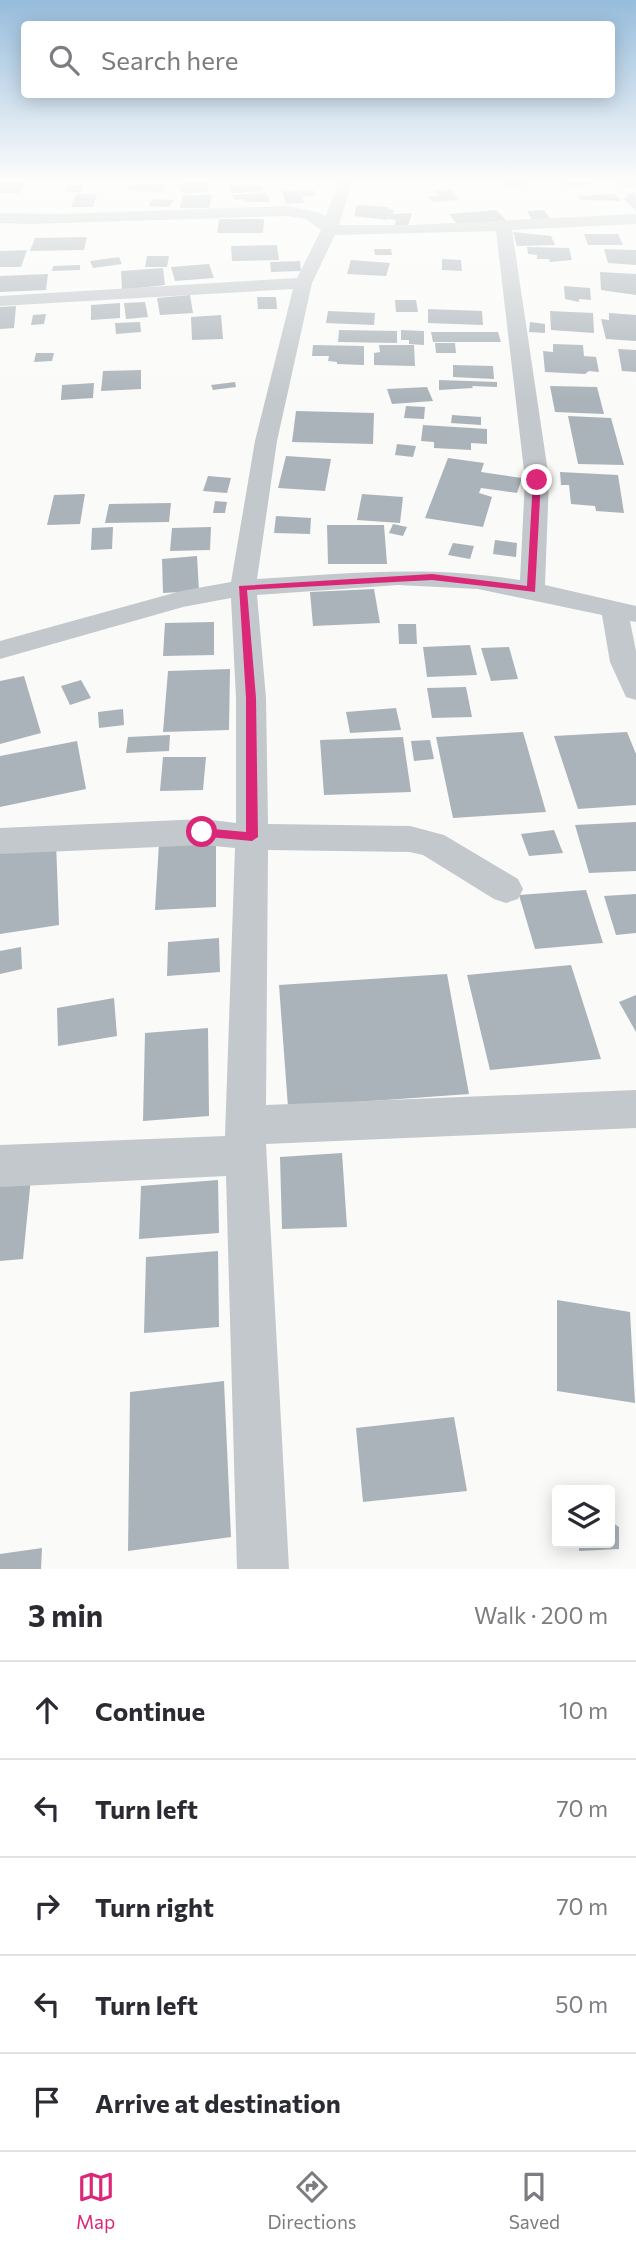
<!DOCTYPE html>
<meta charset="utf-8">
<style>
:root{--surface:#fff;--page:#f7f7f7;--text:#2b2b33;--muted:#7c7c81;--line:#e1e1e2;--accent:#db2777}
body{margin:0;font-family:Commissioner,sans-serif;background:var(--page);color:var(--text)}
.controls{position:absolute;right:21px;bottom:21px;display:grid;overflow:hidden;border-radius:7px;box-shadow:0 4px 18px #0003}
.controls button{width:63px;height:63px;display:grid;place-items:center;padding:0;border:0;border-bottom:2px solid var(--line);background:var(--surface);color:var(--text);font:35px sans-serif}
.stop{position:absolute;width:21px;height:21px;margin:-16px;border:5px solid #db2777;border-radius:50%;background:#fff}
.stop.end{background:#db2777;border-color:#fff;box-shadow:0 2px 7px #0008}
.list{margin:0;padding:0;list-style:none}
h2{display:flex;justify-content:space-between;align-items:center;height:91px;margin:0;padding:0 28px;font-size:30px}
h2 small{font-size:23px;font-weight:400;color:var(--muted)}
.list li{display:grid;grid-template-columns:46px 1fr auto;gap:21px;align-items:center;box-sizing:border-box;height:98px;padding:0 28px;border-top:2px solid var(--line)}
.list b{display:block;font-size:26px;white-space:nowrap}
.list em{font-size:23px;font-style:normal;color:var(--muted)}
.icon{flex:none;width:38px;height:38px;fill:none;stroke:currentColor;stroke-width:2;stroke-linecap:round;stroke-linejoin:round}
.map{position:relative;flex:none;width:636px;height:1569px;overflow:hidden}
.search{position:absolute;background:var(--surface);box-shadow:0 4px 18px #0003;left:21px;right:21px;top:21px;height:77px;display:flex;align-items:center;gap:18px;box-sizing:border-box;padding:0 24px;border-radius:7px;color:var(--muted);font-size:26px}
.sheet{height:581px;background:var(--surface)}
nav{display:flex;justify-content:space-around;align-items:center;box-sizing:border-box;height:98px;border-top:2px solid var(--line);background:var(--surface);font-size:19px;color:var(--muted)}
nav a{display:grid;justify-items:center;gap:4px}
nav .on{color:var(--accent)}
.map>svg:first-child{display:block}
</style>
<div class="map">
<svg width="636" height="1569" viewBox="0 0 636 1569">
<rect width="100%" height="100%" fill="#fafaf8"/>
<g fill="#aab3b9">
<path d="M 502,179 L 524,179 L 528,185 L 505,186 Z"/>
<path d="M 616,179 L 636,179 L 636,187 L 624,188 Z"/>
<path d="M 561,181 L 588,181 L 591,185 L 564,186 Z"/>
<path d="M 0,182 L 27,183 L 19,193 L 0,193 Z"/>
<path d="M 206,182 L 209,192 L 181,193 L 179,184 Z"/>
<path d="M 164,184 L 163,192 L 128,190 L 129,185 Z"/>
<path d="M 260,184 L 263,191 L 232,193 L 230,186 Z"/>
<path d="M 69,185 L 85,185 L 81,192 L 65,192 Z"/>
<path d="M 313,190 L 316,196 L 302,197 L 304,203 L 286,204 L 282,191 Z"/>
<path d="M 452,190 L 459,200 L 432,202 L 428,196 L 439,196 L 435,191 Z"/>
<path d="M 266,193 L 270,202 L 245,202 L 244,199 L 234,200 L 233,195 Z"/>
<path d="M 633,193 L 636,196 L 636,211 L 623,198 L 628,198 L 624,194 Z"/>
<path d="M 76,194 L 97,194 L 93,207 L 71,207 Z"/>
<path d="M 615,194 L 621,201 L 581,200 L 577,196 Z"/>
<path d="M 183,195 L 212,195 L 209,208 L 180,208 Z"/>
<path d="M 153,199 L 174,200 L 169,207 L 148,206 Z"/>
<path d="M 357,205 L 389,207 L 388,209 L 394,210 L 393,214 L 412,213 L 407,228 L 394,227 L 396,220 L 388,219 L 390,213 L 387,220 L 354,216 Z"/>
<path d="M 496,210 L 507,221 L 458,225 L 449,214 Z"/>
<path d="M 544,210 L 550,219 L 532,220 L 527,211 Z"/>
<path d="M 219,219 L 264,219 L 263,233 L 217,233 Z"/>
<path d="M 513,232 L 551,236 L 555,245 L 517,246 Z"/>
<path d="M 584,234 L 618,234 L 623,245 L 588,245 Z"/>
<path d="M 87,237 L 84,250 L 30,251 L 35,238 Z"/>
<path d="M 277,245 L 279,260 L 232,261 L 231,246 Z"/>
<path d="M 527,247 L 569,248 L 572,260 L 550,262 L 549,259 L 537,259 L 537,255 L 528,254 Z"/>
<path d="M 374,249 L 391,249 L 392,255 L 375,255 Z"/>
<path d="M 604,249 L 636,250 L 636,265 L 608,263 Z"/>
<path d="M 27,250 L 21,267 L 0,267 L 0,251 Z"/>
<path d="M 147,256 L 169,256 L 167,267 L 145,267 Z"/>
<path d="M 119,257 L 122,264 L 93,268 L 90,261 Z"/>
<path d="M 442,259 L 461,260 L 462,271 L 442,270 Z"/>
<path d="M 351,260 L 390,263 L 386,276 L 347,274 Z"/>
<path d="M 300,261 L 301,271 L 271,272 L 270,262 Z"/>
<path d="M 209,264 L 214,278 L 175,281 L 171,267 Z"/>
<path d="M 80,265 L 80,270 L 52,271 L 53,266 Z"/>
<path d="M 163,268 L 165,285 L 122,290 L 121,271 Z"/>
<path d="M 600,272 L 636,274 L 636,295 L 601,290 Z"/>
<path d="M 48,274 L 46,290 L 0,292 L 0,276 Z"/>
<path d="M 564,286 L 590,288 L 591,300 L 579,299 L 579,302 L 565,299 Z"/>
<path d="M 190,295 L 193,313 L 160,315 L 157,298 Z"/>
<path d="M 257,297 L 276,297 L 277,309 L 258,309 Z"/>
<path d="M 395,300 L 416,300 L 418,312 L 396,312 Z"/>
<path d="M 145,302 L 148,317 L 126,319 L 124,303 Z"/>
<path d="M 120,303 L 120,318 L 91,320 L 91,305 Z"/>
<path d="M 16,306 L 14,328 L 0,329 L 0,307 Z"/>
<path d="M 428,309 L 482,311 L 483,325 L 428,323 Z"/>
<path d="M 328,311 L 375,313 L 374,325 L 326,323 Z"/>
<path d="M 550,311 L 593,313 L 594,333 L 551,330 Z"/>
<path d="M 609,313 L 636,315 L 636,341 L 606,339 L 601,319 L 609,320 Z"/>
<path d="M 46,314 L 44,324 L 31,325 L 33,315 Z"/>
<path d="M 221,315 L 223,339 L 192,340 L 191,317 Z"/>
<path d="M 140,322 L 141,332 L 116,334 L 115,323 Z"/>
<path d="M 530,322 L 545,324 L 545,333 L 529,332 Z"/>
<path d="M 339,330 L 397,331 L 397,343 L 338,342 Z"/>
<path d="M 401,330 L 424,331 L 424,345 L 409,344 L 409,340 L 401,340 Z"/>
<path d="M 431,332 L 498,332 L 501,342 L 433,342 Z"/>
<path d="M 435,343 L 455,343 L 456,353 L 436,353 Z"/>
<path d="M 553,344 L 583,345 L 584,356 L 596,357 L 599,372 L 589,371 L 585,374 L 545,372 L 543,351 L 553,352 Z"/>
<path d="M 313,345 L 364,346 L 364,365 L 337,364 L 337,362 L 328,361 L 329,356 L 312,356 Z"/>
<path d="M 379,345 L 414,345 L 415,366 L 374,365 L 374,353 L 380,352 Z"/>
<path d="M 618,349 L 636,350 L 636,372 L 622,371 Z"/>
<path d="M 36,353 L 54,353 L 52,361 L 34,362 Z"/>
<path d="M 453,365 L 493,366 L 494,379 L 453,377 Z"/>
<path d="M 141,370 L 141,389 L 101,391 L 103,371 Z"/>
<path d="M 439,380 L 497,382 L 497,387 L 472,386 L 473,388 L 439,390 Z"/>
<path d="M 235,382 L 236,387 L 213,390 L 211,385 Z"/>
<path d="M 94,383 L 93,398 L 61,400 L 62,385 Z"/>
<path d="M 550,386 L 597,387 L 604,414 L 555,412 Z"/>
<path d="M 427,387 L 433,401 L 392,404 L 387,389 Z"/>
<path d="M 406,406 L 425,407 L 424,419 L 404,418 Z"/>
<path d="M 296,411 L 374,413 L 373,444 L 292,442 Z"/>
<path d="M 452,415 L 481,417 L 481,425 L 451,423 Z"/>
<path d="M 568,416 L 611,418 L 624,465 L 578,464 Z"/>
<path d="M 423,425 L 487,429 L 487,444 L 471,443 L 471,450 L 434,448 L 434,442 L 421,441 Z"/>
<path d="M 397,444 L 416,446 L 413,457 L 395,455 Z"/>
<path d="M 286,456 L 331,459 L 325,491 L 278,488 Z"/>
<path d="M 448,458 L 484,463 L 481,472 L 522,478 L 517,493 L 481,488 L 479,493 L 492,497 L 483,527 L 425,518 Z"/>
<path d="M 560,472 L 618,475 L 624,513 L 596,511 L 595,506 L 571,504 L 569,485 L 561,485 Z"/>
<path d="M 208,476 L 231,478 L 227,493 L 203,491 Z"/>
<path d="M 85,494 L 80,524 L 47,525 L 54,495 Z"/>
<path d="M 362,494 L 403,497 L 400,523 L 357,520 Z"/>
<path d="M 215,501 L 227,502 L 225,513 L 213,513 Z"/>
<path d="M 171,503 L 169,522 L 105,523 L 109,504 Z"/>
<path d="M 276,516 L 311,518 L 310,534 L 274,533 Z"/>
<path d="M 393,524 L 407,527 L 403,536 L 389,533 Z"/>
<path d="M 327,525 L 384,525 L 387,564 L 328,564 Z"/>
<path d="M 113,527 L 112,549 L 91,550 L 92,528 Z"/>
<path d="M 211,527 L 210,550 L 170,551 L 172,528 Z"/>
<path d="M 495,540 L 517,543 L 516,557 L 493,554 Z"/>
<path d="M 453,543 L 474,546 L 470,559 L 448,555 Z"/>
<path d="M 197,556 L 199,591 L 163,593 L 162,559 Z"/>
<path d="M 374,589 L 380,623 L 313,626 L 310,592 Z"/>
<path d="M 214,622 L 214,655 L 163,656 L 165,623 Z"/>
<path d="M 398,624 L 416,624 L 417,644 L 399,644 Z"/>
<path d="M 470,645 L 477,675 L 427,677 L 423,647 Z"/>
<path d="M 509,647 L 518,679 L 491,681 L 481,648 Z"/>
<path d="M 230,669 L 229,730 L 163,732 L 168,671 Z"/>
<path d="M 24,676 L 41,733 L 0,744 L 0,681 Z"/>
<path d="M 81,680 L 91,698 L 70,705 L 61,686 Z"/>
<path d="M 466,687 L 472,717 L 432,718 L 427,688 Z"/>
<path d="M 396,708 L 401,730 L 350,733 L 346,712 Z"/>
<path d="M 123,709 L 124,725 L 99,728 L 98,712 Z"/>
<path d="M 523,732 L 546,812 L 453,818 L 436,737 Z"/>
<path d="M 627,732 L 636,754 L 636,805 L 578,809 L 554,736 Z"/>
<path d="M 170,735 L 169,751 L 126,753 L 128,737 Z"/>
<path d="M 403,737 L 411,792 L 324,795 L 320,740 Z"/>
<path d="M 430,740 L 434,759 L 414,761 L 411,741 Z"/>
<path d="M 77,741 L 86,789 L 0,807 L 0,756 Z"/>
<path d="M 163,757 L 206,757 L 203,790 L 160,791 Z"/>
<path d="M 636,822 L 636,871 L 589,873 L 575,825 Z"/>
<path d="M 554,830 L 563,853 L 529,856 L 521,834 Z"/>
<path d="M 56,841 L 59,925 L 0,934 L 0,849 Z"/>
<path d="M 216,841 L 216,907 L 155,910 L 159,843 Z"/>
<path d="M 586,890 L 603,943 L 535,949 L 519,895 Z"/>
<path d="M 636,894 L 636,933 L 616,935 L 604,896 Z"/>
<path d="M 219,938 L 220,972 L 167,976 L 168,942 Z"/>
<path d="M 21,947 L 22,969 L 0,974 L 0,951 Z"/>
<path d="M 571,965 L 601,1059 L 490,1070 L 467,975 Z"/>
<path d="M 447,974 L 469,1094 L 288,1107 L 279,985 Z"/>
<path d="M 636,995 L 636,1032 L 619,1002 Z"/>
<path d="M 114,998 L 117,1036 L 58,1046 L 57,1008 Z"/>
<path d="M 208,1028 L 209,1116 L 143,1121 L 145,1033 Z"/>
<path d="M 342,1153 L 347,1227 L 282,1229 L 280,1157 Z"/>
<path d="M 31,1178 L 23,1259 L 0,1261 L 0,1180 Z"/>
<path d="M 218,1180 L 219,1233 L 139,1239 L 141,1186 Z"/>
<path d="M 218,1251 L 219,1327 L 144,1333 L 146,1257 Z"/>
<path d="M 557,1300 L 630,1312 L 635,1403 L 557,1391 Z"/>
<path d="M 224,1381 L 231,1537 L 128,1551 L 130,1392 Z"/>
<path d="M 454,1417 L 467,1491 L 363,1502 L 356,1428 Z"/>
<path d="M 610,1521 L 619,1527 L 619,1549 L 579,1551 L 579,1543 L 610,1543 Z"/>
<path d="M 42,1548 L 41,1569 L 0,1569 L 0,1554 Z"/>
</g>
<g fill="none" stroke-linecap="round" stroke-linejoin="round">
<path fill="#c3c8cc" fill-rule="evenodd" d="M 339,179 L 353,179 L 339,225 L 412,225 L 636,214 L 636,224 L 512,230 L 549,479 L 545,585 L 636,606 L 636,622 L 630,621 L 636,651 L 636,700 L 626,697 L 610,662 L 602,615 L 478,589 L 398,585 L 257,595 L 266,698 L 268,824 L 410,826 L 444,835 L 518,879 L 523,889 L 518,899 L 506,903 L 494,899 L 423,855 L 410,852 L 268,850 L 266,1105 L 636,1090 L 636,1128 L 266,1144 L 289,1569 L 237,1569 L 226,1176 L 0,1187 L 0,1145 L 225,1136 L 235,848 L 203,845 L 0,854 L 0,828 L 203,819 L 236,823 L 236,698 L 231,598 L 183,607 L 0,659 L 0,641 L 181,591 L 231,582 L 255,441 L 293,289 L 0,306 L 0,296 L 297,278 L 321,230 L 306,219 L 286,216 L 31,224 L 0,223 L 0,213 L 62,214 L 286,206 L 314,211 L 326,216 ZM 496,231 L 525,479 L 520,580 C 428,565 349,573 257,579 L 277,441 L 312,283 L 335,235 Z"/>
</g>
<linearGradient id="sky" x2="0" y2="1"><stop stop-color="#96bcdc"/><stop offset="0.45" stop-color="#fdfdfc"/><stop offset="1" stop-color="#fdfdfc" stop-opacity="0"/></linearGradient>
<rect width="636" height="399" fill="url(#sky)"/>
<path fill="#db2777" d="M 537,477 L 541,480 L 535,592 L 432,580 L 247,590 L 256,698 L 258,837 L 252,841 L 198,836 L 197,832 L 202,828 L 246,832 L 246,698 L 239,586 L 432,574 L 527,586 L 533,480 Z"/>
</svg>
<div class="controls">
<button><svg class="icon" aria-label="layers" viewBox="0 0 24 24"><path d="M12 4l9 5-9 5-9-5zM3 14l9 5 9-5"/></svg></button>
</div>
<div class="stop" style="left:202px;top:832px"></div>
<div class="stop end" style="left:537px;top:480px"></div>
<div class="search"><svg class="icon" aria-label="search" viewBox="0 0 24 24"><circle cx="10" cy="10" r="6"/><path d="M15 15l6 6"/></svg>Search here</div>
</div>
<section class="sheet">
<h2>3 min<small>Walk · 200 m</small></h2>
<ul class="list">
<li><svg class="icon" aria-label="ahead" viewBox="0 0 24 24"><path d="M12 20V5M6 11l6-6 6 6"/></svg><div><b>Continue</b></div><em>10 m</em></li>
<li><svg class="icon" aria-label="left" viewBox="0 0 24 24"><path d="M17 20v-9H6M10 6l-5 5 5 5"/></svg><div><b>Turn left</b></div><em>70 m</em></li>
<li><svg class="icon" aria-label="right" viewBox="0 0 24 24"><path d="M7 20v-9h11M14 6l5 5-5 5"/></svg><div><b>Turn right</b></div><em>70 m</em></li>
<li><svg class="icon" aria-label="left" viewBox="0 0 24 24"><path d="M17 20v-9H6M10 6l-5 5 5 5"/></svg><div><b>Turn left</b></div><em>50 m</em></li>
<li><svg class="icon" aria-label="arrive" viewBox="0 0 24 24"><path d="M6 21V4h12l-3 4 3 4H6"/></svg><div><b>Arrive at destination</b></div></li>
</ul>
</section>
<nav>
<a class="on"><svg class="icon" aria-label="map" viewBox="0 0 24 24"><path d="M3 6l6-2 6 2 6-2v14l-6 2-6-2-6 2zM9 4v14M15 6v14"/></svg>Map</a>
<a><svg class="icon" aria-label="directions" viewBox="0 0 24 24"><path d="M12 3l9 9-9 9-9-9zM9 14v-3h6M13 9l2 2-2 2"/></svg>Directions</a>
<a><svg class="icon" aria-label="saved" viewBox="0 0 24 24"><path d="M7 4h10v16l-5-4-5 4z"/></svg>Saved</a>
</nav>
